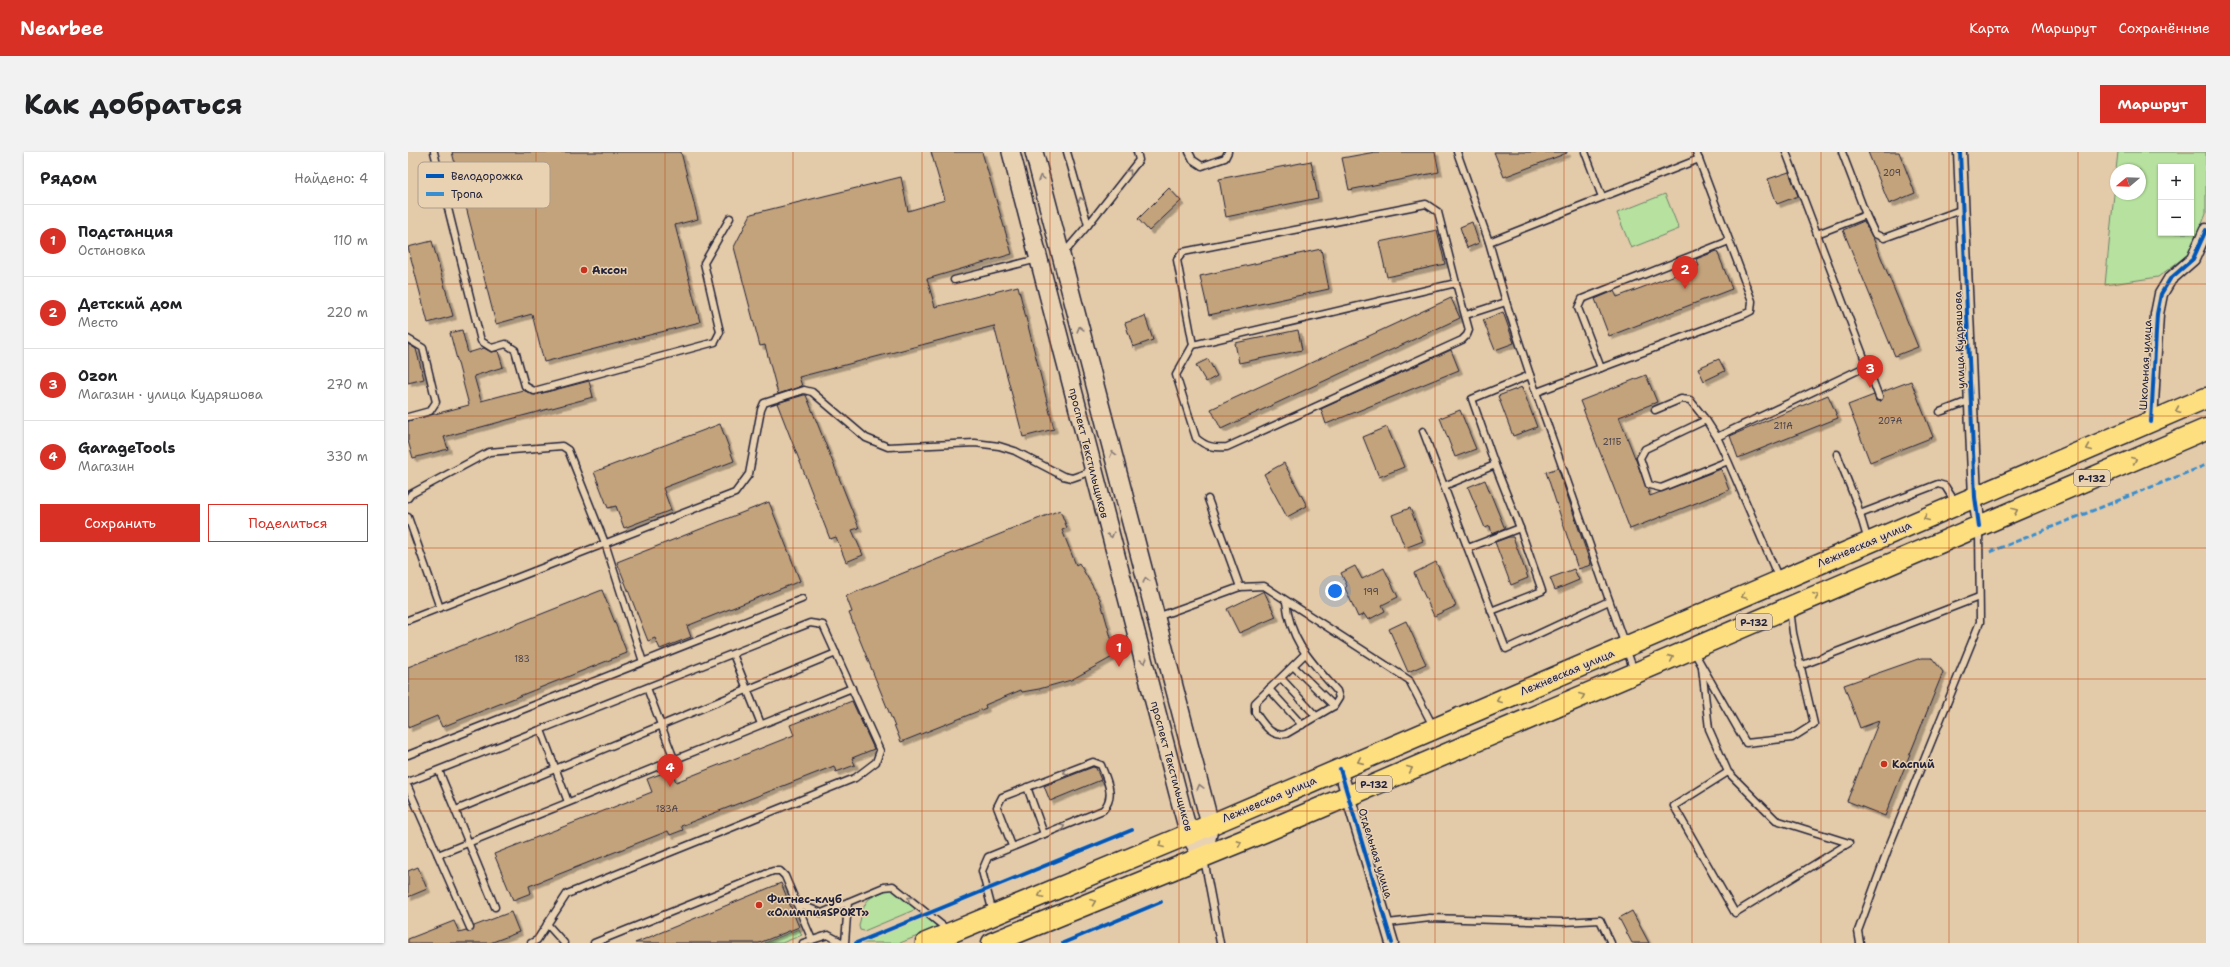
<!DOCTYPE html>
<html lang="ru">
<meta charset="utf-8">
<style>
:root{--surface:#fff;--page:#f2f2f2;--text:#202124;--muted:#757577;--line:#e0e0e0;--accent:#d93025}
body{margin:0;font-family:"Shantell Sans",sans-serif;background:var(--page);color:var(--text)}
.controls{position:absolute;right:12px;top:12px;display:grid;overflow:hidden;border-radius:0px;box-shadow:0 1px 3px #0004}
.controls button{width:36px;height:36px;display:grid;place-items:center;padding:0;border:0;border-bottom:1px solid var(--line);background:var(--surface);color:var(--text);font:20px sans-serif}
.compass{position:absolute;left:1702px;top:12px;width:36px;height:36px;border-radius:50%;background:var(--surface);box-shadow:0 1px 3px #0004;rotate:251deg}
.you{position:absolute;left:927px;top:439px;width:14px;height:14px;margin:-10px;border:3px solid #fff;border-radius:50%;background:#1a73e8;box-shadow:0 0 0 6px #1a73e833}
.badge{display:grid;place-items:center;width:26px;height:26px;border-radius:50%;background:var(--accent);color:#fff;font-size:13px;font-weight:700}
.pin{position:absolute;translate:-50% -33px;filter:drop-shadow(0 1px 2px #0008)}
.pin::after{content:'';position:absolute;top:21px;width:14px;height:12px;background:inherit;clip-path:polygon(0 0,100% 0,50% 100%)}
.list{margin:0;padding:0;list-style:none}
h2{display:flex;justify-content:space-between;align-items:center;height:52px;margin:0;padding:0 16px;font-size:17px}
h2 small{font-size:13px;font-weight:400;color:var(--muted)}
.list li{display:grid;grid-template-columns:26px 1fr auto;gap:12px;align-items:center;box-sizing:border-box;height:72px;padding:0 16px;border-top:1px solid var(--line)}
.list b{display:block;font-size:15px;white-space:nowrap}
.list p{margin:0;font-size:13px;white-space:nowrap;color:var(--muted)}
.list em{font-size:13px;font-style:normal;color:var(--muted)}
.actions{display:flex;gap:8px;padding:12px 16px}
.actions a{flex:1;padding:9px 0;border:1px solid var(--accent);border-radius:0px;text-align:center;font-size:14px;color:var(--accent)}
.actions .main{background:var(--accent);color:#fff}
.map{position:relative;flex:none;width:1798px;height:791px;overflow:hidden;border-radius:0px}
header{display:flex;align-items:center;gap:24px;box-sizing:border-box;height:56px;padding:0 20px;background:var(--accent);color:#fff}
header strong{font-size:19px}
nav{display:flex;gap:22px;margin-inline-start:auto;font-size:14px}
.intro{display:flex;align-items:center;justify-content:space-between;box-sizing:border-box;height:96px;padding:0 24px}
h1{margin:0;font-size:28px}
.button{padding:10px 18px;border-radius:0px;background:var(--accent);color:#fff;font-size:14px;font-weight:700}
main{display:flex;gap:24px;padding:0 24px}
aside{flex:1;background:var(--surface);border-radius:0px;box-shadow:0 1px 3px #0004}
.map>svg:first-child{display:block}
</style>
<header>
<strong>Nearbee</strong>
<nav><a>Карта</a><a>Маршрут</a><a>Сохранённые</a></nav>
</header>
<div class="intro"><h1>Как добраться</h1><a class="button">Маршрут</a></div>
<main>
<aside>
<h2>Рядом<small>Найдено: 4</small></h2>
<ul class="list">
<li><span class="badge">1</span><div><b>Подстанция</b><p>Остановка</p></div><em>110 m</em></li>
<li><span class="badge">2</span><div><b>Детский дом</b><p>Место</p></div><em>220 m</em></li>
<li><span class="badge">3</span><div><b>Ozon</b><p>Магазин · улица Кудряшова</p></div><em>270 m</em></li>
<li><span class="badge">4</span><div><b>GarageTools</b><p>Магазин</p></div><em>330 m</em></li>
</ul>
<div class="actions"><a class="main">Сохранить</a><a>Поделиться</a></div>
</aside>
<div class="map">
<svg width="1798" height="791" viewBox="0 0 1798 791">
<defs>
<filter id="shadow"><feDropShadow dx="3.5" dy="3.5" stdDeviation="0" flood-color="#0004"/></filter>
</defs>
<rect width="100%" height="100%" fill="#e3caa8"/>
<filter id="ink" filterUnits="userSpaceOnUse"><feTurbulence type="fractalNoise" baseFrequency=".025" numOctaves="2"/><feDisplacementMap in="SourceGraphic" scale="8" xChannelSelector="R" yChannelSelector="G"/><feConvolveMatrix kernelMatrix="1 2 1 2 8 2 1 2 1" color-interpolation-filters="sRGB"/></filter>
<g filter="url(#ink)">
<g fill="#b6e19e" stroke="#6c826c" fill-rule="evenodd">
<path d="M 1710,0 L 1798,0 L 1798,62 L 1782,101 L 1750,125 L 1697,133 L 1708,22 L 1708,42 L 1732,42 L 1732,18 L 1708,18 ZM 1753,15 L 1783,15 L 1783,81 L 1753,81 Z"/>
<path d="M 1257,42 L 1271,77 L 1223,96 L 1209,61 Z"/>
<path d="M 484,736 L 508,755 L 506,758 L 456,779 L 452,778 L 451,774 C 457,746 457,747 484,736 Z"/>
<path d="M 519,763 L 529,772 L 525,778 L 492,791 L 451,791 Z"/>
<path d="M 391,777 L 394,783 L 374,791 L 357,791 Z"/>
</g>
<g fill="#c3a37c" stroke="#22223b" filter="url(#shadow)">
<path d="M 44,0 L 273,0 L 290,67 L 267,73 L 292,170 L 136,210 L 124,162 L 88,172 Z"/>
<path d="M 523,0 L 574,0 L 604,102 L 519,127 L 527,155 L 610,134 L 646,277 L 615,285 L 586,174 L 391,225 L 394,234 L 370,242 L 357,193 L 352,194 L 326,95 L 343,62 L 493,25 L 500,59 L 537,48 Z"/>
<path d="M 967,0 L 1027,0 L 1031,20 L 941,38 L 934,6 Z"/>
<path d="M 1086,0 L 1159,0 L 1159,1 L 1096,25 Z"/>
<path d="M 1460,0 L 1491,0 L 1507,41 L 1481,52 Z"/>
<path d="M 903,9 L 910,46 L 818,65 L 811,27 Z"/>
<path d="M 1381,20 L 1390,44 L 1369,52 L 1360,27 Z"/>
<path d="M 761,36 L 773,49 L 741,79 L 730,67 Z"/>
<path d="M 1456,69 L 1465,86 L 1510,195 L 1487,204 L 1435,78 Z"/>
<path d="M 1064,70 L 1071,91 L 1059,96 L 1052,75 Z"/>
<path d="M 1029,78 L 1037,112 L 979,125 L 971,90 Z"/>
<path d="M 24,89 L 45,164 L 20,171 L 0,95 Z"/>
<path d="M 913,97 L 921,137 L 801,163 L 792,124 Z"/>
<path d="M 1309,99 L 1324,137 L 1201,184 L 1187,147 L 1206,139 L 1209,145 L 1291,114 L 1288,107 Z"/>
<path d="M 1043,146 L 1052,166 L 813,277 L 803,257 Z"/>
<path d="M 1095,160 L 1106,191 L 1087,198 L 1075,168 Z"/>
<path d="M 737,164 L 745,188 L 725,195 L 717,171 Z"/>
<path d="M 54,178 L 60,201 L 76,196 L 83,200 L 90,199 L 95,215 L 66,224 L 73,249 L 115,238 L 127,243 L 181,229 L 185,245 L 36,285 L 40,297 L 5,306 L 0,289 L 0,269 L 61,253 L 42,181 Z"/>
<path d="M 890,178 L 894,198 L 831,211 L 827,191 Z"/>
<path d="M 0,192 L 8,197 L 16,227 L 0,231 Z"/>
<path d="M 1043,198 L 1051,218 L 918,272 L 913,257 Z"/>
<path d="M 800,207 L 809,224 L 798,230 L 788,213 Z"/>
<path d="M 1311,207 L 1317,219 L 1296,229 L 1290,216 Z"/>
<path d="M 1238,223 L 1249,250 L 1211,265 L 1242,344 L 1313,317 L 1321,338 L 1222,377 L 1172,249 Z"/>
<path d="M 1503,229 L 1525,285 L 1462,310 L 1440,253 L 1466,243 L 1468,249 L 1473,249 L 1475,245 L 1474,240 Z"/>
<path d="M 1114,235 L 1129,275 L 1105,284 L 1090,244 Z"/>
<path d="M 396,243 L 398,243 L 451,376 L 444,378 L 455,403 L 438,410 L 428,385 L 422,387 L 369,251 Z"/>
<path d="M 1420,243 L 1430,266 L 1330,306 L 1322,284 Z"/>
<path d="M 1052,258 L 1068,297 L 1047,305 L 1032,266 Z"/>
<path d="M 312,272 L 326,309 L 255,336 L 263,358 L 216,376 L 208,354 L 200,356 L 186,320 Z"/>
<path d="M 979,275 L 996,315 L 971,325 L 955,285 Z"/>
<path d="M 876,311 L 899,354 L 879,365 L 856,322 Z"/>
<path d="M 1150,316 L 1183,413 L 1170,417 L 1138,320 Z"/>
<path d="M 1077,328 L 1097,377 L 1084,382 L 1082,374 L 1077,376 L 1060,335 Z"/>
<path d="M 361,350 L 392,429 L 279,474 L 283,485 L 252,497 L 247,486 L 240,489 L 209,410 Z"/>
<path d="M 1002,356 L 1015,389 L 997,396 L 984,363 Z"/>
<path d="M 652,358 L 659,376 L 654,378 L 668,413 L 671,411 L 692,447 L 708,503 L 663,528 L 631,537 L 614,540 L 613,538 L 577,553 L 578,556 L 493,590 L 441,461 L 444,460 L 438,444 Z"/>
<path d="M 1101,385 L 1105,385 L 1120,426 L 1103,433 L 1087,390 Z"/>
<path d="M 1028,410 L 1048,454 L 1026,464 L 1006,421 Z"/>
<path d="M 947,414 L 954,427 L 976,416 L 990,445 L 974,453 L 977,459 L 960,468 L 956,462 L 950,465 L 937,436 L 939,434 L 933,421 Z"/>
<path d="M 1166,417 L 1171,428 L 1147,438 L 1142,426 Z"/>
<path d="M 194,438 L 219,501 L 34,575 L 29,564 L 0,576 L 0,515 Z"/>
<path d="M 856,439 L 868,465 L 831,481 L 819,457 Z"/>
<path d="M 998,469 L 1018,512 L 1000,520 L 981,477 Z"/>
<path d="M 1513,506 L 1524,506 L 1535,520 L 1477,664 L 1439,649 L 1471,569 L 1452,576 L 1436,533 Z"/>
<path d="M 444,549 L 466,597 L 444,606 L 447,613 L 428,620 L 426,614 L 273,674 L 275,678 L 262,683 L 260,679 L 121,734 L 123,741 L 105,748 L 86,702 L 244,640 L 239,627 L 263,618 L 268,630 L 386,583 L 382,573 Z"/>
<path d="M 685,615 L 688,616 L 693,628 L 642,649 L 636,634 Z"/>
<path d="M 10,715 L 19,737 L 0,745 L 0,719 Z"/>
<path d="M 373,731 L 391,775 L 351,791 L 227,791 Z"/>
<path d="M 1224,759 L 1241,791 L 1224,791 L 1211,766 Z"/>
<path d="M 103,760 L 111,780 L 82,791 L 0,791 L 0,787 L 46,769 L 51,780 L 58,778 L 63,780 L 66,774 Z"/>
</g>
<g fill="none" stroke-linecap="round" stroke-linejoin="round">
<defs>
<g id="service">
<path d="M 26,0 L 73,189 L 84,196 L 98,192 L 107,198 L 117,234 L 126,239 L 307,190 L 312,180 L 296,111 L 322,66"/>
<path d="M 781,0 L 785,8 L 794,14 L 817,6 L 820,0"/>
<path d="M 1049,0 L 1081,90 L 1098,150 L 1122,223 L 1226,519"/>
<path d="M 1177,0 L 1194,45"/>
<path d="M 1378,0 L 1409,82"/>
<path d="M 1434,0 L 1458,63"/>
<path d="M 680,73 L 731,8 L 729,0"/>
<path d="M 1081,90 L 1291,7"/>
<path d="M 656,101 L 680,73 L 659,0"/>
<path d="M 546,128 L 630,107"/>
<path d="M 1048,131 L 1061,178 L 1059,183 L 1054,188 L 819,295 C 806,296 798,295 788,286 L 768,223 L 785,193 Z"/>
<path d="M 1058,163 L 1098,150"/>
<path d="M 0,187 L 15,196 L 28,250 L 22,259 L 0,265"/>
<path d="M 785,193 L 769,108 L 775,100 L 1018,52 L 1030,60 L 1048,131"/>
<path d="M 1193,216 L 1170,156 L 1174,147 L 1321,89"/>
<path d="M 1129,240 L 1337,162 L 1343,159 L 1344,149 L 1288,0"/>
<path d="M 1471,245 L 1409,82 L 1458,63 L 1467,82 L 1476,86 L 1555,57"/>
<path d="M 1247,258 L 1273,247 L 1282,248 L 1298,268"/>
<path d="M 1532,260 L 1563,248"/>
<path d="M 1015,279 L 1098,497 L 1201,449"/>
<path d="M 1309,285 L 1459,214"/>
<path d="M 1429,302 L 1449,352 L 1460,389"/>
<path d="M 1320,309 L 1309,285 L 1298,268 L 1237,297 L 1232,306 L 1241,333 L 1253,336 L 1320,309 L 1371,427"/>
<path d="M 1087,313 L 1064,247 L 1122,223"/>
<path d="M 1036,334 L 1087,313 L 1112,376"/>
<path d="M 0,346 L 3,342 L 81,300 L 154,294 L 160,298 L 197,391 L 235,510"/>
<path d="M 800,347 L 832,435"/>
<path d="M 1452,362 L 1530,332 L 1537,334 L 1547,350"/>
<path d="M 0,365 L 32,456"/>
<path d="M 1060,396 L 1112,376 L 1134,439 L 1083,459"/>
<path d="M 878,450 C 883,491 903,509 929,539 L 931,546 L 926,554 L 878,582 C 863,586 855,571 847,560 L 847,551 L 897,502"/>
<path d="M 749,465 L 832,435 L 856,434 L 1001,528 L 1025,574"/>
<path d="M 0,468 L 327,341 L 341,322 L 353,258 L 356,251 L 396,238 L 404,240 L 458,286 L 480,295 L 567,291 L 591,294 L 607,299 L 655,324 L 664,326 L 684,319"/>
<path d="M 1286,500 L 1338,591 L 1384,586 L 1406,572 L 1385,481 L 1382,457"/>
<path d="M 325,502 L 353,572"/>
<path d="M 885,514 L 926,554"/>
<path d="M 1392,514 L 1571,445"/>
<path d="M 1294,516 L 1301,577 L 1320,620 L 1266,654 L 1327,761 L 1441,691 L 1368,668 L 1320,620"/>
<path d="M 873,526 L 908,564"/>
<path d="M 239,536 L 266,607"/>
<path d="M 861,537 L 894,573"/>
<path d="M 133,578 L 160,650"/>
<path d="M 0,603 L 394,447"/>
<path d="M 31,619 L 87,755"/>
<path d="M 0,630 L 402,471 L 415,473 L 472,599 L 468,610 L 447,626 L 159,742 L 129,788 L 123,791"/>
<path d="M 0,635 L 62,776"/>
<path d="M 619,635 L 636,682"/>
<path d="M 48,658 L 428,501"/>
<path d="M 30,703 L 444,536"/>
<path d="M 796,707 L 812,791"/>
<path d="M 388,751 L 414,761 L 440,750"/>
<path d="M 585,761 L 574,719 L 580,705 L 695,658 C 708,644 699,629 693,613 L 685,610 L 594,645 L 589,655 L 604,694"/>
<path d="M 980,771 L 1022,766 L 1155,770 L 1192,768 L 1203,791"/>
<path d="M 139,772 L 156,791"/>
<path d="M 186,791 L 365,719 L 372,719 L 377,724 L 404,788"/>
<path d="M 395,791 L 420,783 L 435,791"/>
<path d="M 437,791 L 440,750 L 476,735 L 485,734 L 540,778"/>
<path d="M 1452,791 L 1450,779 L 1482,692 L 1572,470 L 1571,378"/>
</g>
<g id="minor">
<path d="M 1552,0 L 1567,345 L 1571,374"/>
<path d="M 1743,270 L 1749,162 L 1753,142 L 1762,127 L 1785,107 L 1798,78"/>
<path d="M 932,617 L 984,791"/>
</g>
<g id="secondary">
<path d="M 603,0 L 773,653 L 781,682 L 795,706"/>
<path d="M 626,0 L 802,672 L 795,706"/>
</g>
<g id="trunk">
<path d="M 518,791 L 781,682 L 1798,246"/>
<path d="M 584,791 L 856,680 L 1798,277"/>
</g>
</defs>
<use href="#service" stroke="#22223b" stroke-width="9"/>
<use href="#minor" stroke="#22223b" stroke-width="15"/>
<use href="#secondary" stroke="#22223b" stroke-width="20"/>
<use href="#trunk" stroke="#22223b" stroke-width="23"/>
<use href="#service" stroke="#e9d2b2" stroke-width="6"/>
<use href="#minor" stroke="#e9d2b2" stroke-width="12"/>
<use href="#secondary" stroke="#e9d2b2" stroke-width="17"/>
<use href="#trunk" stroke="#fedf80" stroke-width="20"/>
<path stroke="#398ed0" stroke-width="3" stroke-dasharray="6 3" stroke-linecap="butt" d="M 1582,400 L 1798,313"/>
<defs>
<g id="cycleway">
<path d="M 1552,0 L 1567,345 L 1571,374"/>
<path d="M 1743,270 L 1749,162 L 1753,142 L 1762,127 L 1785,107 L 1798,78"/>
<path d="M 932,617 L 984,791"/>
<path d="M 448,791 L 724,678"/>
<path d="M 655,791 L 753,750"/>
</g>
</defs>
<use href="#cycleway" stroke="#e9d2b2" stroke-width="6"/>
<use href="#cycleway" stroke="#0057b8" stroke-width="4"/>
</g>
<defs><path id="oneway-chevron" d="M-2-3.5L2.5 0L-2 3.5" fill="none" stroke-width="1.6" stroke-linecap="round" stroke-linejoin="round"/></defs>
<g stroke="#867a76">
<use href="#oneway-chevron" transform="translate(721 20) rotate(-52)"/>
<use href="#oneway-chevron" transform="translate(633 26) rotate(-105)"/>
<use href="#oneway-chevron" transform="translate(673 48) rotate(-106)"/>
<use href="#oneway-chevron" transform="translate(672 177) rotate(-105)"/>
<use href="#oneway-chevron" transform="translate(705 302) rotate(-105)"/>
<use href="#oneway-chevron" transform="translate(703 383) rotate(75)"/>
<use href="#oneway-chevron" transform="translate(738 428) rotate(-105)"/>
<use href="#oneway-chevron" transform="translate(736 509) rotate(75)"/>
<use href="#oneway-chevron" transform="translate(658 620) rotate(160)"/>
<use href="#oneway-chevron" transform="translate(792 635) rotate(-105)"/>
<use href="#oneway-chevron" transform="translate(654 675) rotate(-21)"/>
<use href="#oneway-chevron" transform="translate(502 747) rotate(-142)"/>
</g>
<g stroke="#90805e">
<use href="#oneway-chevron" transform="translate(1770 258) rotate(157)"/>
<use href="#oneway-chevron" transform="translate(1681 296) rotate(157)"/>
<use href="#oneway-chevron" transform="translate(1726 308) rotate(-23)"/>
<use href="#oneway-chevron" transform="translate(1607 359) rotate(-23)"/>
<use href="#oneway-chevron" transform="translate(1518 366) rotate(157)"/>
<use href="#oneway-chevron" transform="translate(1336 444) rotate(157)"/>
<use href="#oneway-chevron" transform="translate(1408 444) rotate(-23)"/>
<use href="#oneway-chevron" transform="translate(1263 506) rotate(-24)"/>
<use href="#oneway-chevron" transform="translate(1174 544) rotate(-23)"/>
<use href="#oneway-chevron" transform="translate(1091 548) rotate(157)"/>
<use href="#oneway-chevron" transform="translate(952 609) rotate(156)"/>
<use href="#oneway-chevron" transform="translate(1002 617) rotate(-23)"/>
<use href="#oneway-chevron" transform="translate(831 691) rotate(-23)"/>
<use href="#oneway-chevron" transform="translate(753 693) rotate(158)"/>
<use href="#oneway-chevron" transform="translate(633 743) rotate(157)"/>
<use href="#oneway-chevron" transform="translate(685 750) rotate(-22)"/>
</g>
</g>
<path fill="none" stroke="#c04e15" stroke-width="1" stroke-opacity="0.55" d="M 128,0 L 128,791M 257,0 L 257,791M 385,0 L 385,791M 514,0 L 514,791M 642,0 L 642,791M 771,0 L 771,791M 899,0 L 899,791M 1027,0 L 1027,791M 1156,0 L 1156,791M 1284,0 L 1284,791M 1413,0 L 1413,791M 1541,0 L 1541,791M 1670,0 L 1670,791M 0,132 L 1798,132M 0,264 L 1798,264M 0,396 L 1798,396M 0,527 L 1798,527M 0,659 L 1798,659"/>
<g fill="#c8321e" stroke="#e9d2b2" stroke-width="1.5">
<circle cx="176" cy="118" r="4"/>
<circle cx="1476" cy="612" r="4"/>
<circle cx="351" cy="753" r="4"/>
</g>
<g text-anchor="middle" stroke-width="3" stroke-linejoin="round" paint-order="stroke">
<g font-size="9" fill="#4a424b">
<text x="1484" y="24">209</text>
<text x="1482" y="272">207А</text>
<text x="1375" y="277">211А</text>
<text x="1204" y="293">211Б</text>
<text x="963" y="443">199</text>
<text x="114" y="510">183</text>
<text x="259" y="660">183А</text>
</g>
<g fill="#e9d2b2" stroke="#5e575f" stroke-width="1">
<rect x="1666" y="318" width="36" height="16" rx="3"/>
<rect x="1328" y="462" width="36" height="16" rx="3"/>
<rect x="948" y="624" width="36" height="16" rx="3"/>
</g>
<g font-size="10" font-weight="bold" fill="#22223b">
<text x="1684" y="330">Р-132</text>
<text x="1346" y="474">Р-132</text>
<text x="966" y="636">Р-132</text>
</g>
<g font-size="11" font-weight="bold" fill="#22223b" stroke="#e9d2b2" text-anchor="start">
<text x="184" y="122">Аксон</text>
<text x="1484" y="616">Каспий</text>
<text x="359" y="751">Фитнес-клуб<tspan x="359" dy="13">«ОлимпияSPORT»</tspan></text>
</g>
<g font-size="11" fill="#22223b" stroke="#e9d2b2">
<text transform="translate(1551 188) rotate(-92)" y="4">улица Кудряшова</text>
<text transform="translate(1737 213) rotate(-87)" y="4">Школьная улица</text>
<text transform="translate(681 301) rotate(76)" y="4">проспект Текстильщиков</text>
<text transform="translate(1456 392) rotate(-23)" y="4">Лежневская улица</text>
<text transform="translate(1159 520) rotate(-23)" y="4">Лежневская улица</text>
<text transform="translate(764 614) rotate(75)" y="4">проспект Текстильщиков</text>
<text transform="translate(861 647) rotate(-23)" y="4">Лежневская улица</text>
<text transform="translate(968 701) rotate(73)" y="4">Отдельная улица</text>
</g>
</g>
<rect x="10" y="10" width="132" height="46" rx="6" fill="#e9d2b2" stroke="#ad9d8e" stroke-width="1"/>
<rect x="18" y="22" width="18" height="4" fill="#0057b8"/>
<rect x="18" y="40" width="18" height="4" fill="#398ed0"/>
<g font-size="11" fill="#22223b">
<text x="43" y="28">Велодорожка</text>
<text x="43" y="46">Тропа</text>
</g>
</svg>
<div class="controls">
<button>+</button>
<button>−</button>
</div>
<svg class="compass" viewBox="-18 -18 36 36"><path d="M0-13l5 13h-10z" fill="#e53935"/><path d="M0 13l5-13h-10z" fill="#757577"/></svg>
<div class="you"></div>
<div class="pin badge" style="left:711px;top:515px">1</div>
<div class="pin badge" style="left:1277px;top:137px">2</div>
<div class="pin badge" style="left:1462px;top:236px">3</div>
<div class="pin badge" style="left:262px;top:635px">4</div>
</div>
</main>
